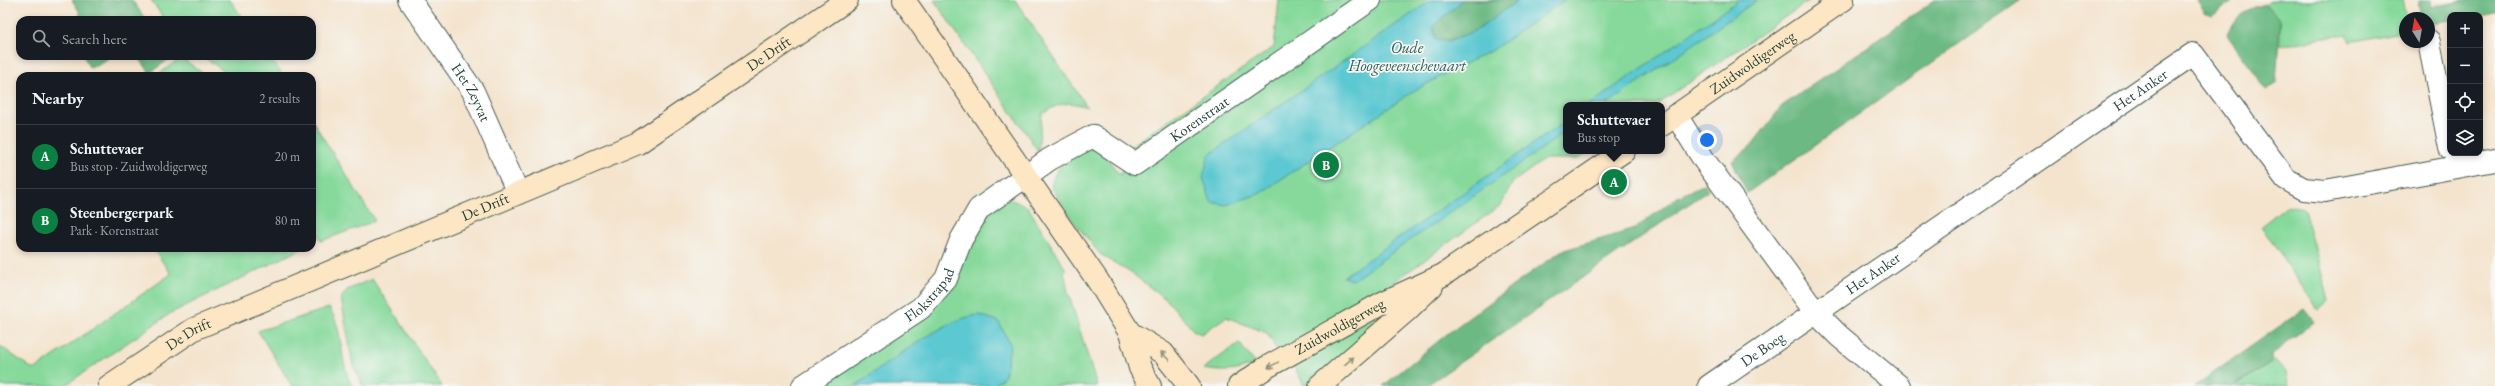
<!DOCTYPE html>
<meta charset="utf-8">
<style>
:root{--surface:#171b24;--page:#20242c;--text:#f1f3f6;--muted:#9ea1a6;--line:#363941;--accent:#0b8043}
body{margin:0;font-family:"EB Garamond",serif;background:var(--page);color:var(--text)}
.controls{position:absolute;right:12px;top:12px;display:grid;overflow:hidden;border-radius:8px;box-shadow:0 2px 6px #0003}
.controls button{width:36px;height:36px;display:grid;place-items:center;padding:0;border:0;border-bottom:1px solid var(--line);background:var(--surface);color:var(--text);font:20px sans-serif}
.compass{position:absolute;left:2399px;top:12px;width:36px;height:36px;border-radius:50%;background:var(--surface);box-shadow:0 2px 6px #0003;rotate:349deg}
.you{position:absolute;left:1707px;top:140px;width:14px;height:14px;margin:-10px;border:3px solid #fff;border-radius:50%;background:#1a73e8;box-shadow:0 0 0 6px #1a73e833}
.badge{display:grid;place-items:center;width:26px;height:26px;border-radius:50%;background:var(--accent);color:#fff;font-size:13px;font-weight:700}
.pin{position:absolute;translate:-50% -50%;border:2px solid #fff;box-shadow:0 1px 4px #0006}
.popup{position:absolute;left:1563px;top:102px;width:102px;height:52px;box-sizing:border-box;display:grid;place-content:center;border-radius:8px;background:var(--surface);filter:drop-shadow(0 1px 3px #0005);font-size:13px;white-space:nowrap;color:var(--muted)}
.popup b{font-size:15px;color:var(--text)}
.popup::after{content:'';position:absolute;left:50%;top:100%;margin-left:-8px;border:8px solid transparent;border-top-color:var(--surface)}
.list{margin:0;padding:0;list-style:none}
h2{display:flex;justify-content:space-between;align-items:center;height:52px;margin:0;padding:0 16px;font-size:17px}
h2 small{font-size:13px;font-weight:400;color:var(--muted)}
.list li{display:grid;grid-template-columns:26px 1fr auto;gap:12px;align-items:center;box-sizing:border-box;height:64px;padding:0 16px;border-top:1px solid var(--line)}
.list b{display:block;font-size:15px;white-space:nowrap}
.list p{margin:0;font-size:13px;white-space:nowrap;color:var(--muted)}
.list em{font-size:13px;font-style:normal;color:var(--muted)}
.icon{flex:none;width:22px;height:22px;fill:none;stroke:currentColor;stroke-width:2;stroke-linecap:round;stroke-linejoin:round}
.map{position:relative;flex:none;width:2495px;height:386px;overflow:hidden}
.search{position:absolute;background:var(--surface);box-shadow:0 2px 6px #0003;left:16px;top:16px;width:300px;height:44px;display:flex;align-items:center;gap:10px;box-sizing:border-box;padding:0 14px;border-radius:12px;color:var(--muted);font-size:15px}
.panel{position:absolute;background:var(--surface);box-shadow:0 2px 6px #0003;left:16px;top:72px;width:300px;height:180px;border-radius:12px}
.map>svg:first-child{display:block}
</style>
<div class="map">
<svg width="2495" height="386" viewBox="0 0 2495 386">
<rect width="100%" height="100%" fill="#f6f6f2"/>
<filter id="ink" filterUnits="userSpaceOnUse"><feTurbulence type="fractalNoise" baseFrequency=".025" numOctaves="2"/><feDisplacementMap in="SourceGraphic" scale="8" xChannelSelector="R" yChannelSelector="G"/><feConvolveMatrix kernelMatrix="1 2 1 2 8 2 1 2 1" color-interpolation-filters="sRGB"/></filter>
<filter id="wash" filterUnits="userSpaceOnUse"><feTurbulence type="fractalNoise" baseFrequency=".012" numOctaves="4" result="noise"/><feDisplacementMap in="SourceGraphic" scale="16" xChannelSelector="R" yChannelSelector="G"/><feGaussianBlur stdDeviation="0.9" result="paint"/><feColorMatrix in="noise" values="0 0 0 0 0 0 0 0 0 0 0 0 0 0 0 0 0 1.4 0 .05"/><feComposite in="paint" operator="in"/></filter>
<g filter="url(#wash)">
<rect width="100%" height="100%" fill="#f4e4ce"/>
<g fill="#86d99b" stroke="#528b68">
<path d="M 151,0 L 230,0 L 244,20 L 165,20 Z"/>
<path d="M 934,0 L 1015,0 L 1087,107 C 1067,100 1058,104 1042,114 L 1038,151 Z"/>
<path d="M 1279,0 L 1810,0 L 1656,105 L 1566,105 L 1566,151 L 1589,151 L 1577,159 L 1545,159 L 1513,182 L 1501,205 L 1359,307 L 1278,352 L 1267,333 L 1226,317 L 1201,334 L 1193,330 L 1167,300 L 1131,273 L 1100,254 L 1074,222 L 1051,186 C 1057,162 1075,150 1099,147 L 1118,173 L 1121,174 L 1128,148 L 1274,47 Z"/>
<path d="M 2271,0 L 2403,0 L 2407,18 L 2405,18 L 2405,31 L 2350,42 L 2347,34 L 2280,46 L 2280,20 L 2265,4 Z"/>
<path d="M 202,56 L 269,56 L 283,76 L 231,76 Z"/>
<path d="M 181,58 L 207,76 L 156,76 Z"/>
<path d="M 312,120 L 375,221 L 321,241 L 312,218 Z"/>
<path d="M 1012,200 L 1028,207 L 1066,270 L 1064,271 L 1068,292 L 1097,386 L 993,386 L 1005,376 L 1010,344 L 998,321 L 948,324 L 855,386 L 818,386 L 931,311 L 986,215 L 1004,201 Z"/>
<path d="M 2286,206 L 2304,209 L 2329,300 L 2318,310 L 2261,226 Z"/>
<path d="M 153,248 L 303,248 L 171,313 L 64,386 L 0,386 L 0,346 L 34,370 L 171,274 Z"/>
<path d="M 372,279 L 442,386 L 363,386 L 353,365 L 341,298 L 347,290 Z"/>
<path d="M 329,308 C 344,328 339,363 352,386 L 292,386 L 258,331 Z"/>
<path d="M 1377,316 L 1382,316 L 1387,321 L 1304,385 L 1293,365 Z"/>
<path d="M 1239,343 L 1255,363 C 1237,373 1223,372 1203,369 Z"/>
<path d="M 2275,360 L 2286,372 L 2288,386 L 2235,386 Z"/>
</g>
<g fill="#6cb983" stroke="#467b5c">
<path d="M 72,0 L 132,0 L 146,20 L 81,20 L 79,11 Z"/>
<path d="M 1463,0 L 1518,0 C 1496,16 1465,46 1436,39 L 1433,26 Z"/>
<path d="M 1935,0 L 2021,0 L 1747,193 L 1732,161 L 1751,146 L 1782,106 Z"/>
<path d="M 2197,0 L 2232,0 L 2231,3 L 2212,16 L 2205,12 Z"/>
<path d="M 2419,0 L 2431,0 L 2432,6 L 2464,0 L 2495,0 L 2495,13 L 2480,16 L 2450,15 L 2450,21 L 2429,24 L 2429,18 L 2422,18 Z"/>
<path d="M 2265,4 L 2280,20 L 2276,84 L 2266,89 L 2227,35 C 2239,14 2241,10 2265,4 Z"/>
<path d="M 84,56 L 111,56 L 97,66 L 89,67 Z"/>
<path d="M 138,56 L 173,56 L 150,73 Z"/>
<path d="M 1705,184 L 1709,190 L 1426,386 L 1383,386 L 1452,330 L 1561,251 L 1635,229 L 1677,197 Z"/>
<path d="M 2304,309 L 2314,322 L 2271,354 L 2272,362 L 2233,386 L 2195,386 Z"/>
</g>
<g fill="#5bc8d1" stroke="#3d8282">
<path d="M 1431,0 L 1463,0 L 1433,26 L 1436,39 L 1447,42 L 1479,29 L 1518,0 L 1565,0 L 1494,49 L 1417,89 L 1259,194 L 1226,205 L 1211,202 L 1203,177 L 1209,155 Z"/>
<path d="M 1739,0 L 1757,0 L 1606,105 L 1589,105 Z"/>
<path d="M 1566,121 L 1566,132 L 1353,280 L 1343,277 Z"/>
<path d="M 979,315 L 998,321 L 1010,344 L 1005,376 L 993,386 L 855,386 C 885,366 945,317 979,315 Z"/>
</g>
</g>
<g filter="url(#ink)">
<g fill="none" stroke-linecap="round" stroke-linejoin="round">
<defs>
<g id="street">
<path id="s1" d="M 410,0 L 473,91 L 518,193"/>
<path d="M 2429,42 L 2450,148"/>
<path d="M 1676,115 L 1704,160 L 1816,313 L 1839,336 L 1899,386"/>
<path id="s2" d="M 803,386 L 921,308 L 946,279 L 961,240 L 979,209 L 1050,159 L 1093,136 L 1135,164 L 1370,0"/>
<path id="s3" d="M 1709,386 L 2193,54 L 2286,179 L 2304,189 L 2325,191 L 2495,160"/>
</g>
<g id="secondary">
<path d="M 904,0 L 1098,281 L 1130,333 L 1140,368 L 1150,386"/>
<path id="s4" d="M 1662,125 L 1843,0"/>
<path d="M 1130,333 L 1163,353 L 1189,386"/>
<path id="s5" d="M 109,386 L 194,329 L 638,143 L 847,0"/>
<path id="s6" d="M 1239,386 L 1267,367 L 1382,303 L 1443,275 L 1624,151"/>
<path d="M 1320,386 L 1405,312 L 1432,286"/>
</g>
</defs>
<use href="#street" stroke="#3f564b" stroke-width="24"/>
<use href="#secondary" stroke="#3f564b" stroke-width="24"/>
<use href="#street" stroke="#fff" stroke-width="22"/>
<use href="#secondary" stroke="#fce6c4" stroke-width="22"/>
</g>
<defs><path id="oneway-shaft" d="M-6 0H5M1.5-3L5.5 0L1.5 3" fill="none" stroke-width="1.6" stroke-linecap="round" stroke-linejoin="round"/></defs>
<g stroke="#8e927c">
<use href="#oneway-shaft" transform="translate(1165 356) rotate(-135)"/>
<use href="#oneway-shaft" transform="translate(1349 361) rotate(-41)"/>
<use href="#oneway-shaft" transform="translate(1273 365) rotate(151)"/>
</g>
</g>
<g text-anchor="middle" stroke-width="3.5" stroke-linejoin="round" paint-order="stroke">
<g font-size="15" fill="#1f3d34" stroke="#f6f6f2">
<text dy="5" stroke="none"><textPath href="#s5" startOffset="742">De Drift</textPath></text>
<text dy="5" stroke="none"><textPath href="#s4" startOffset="110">Zuidwoldigerweg</textPath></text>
<text dy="5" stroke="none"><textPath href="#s3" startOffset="523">Het Anker</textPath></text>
<text dy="5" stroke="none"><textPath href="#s1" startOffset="111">Het Zeyvat</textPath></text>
<text dy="5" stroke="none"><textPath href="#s2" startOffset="522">Korenstraat</textPath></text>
<text dy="5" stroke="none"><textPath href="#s5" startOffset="418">De Drift</textPath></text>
<text dy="5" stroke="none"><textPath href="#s3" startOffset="199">Het Anker</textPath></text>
<text dy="5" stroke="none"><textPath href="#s2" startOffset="157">Flokstrapad</textPath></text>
<text dy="5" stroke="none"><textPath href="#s6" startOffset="117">Zuidwoldigerweg</textPath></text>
<text dy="5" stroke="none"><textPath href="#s5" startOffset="95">De Drift</textPath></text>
<text dy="5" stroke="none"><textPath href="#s3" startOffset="65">De Boeg</textPath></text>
</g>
<g font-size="16" font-style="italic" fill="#2e605b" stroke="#f6f6f2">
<text x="1407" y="53">Oude<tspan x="1407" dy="18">Hoogeveenschevaart</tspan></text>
</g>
</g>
</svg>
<div class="controls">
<button>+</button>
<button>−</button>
<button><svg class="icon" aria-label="locate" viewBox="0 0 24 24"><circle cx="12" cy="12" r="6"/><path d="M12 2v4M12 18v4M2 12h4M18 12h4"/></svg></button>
<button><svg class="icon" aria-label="layers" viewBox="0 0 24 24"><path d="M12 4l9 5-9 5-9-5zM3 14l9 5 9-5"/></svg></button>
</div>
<svg class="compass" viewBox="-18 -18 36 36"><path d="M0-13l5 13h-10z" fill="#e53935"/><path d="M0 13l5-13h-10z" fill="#9ea1a6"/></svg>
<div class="you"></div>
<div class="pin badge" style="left:1614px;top:182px">A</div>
<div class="popup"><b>Schuttevaer</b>Bus stop</div>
<div class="pin badge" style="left:1326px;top:165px">B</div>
<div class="search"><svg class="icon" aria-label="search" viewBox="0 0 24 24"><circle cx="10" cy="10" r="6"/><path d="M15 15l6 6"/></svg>Search here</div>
<section class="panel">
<h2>Nearby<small>2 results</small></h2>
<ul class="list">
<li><span class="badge">A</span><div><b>Schuttevaer</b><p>Bus stop · Zuidwoldigerweg</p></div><em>20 m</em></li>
<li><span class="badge">B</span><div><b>Steenbergerpark</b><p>Park · Korenstraat</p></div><em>80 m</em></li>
</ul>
</section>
</div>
